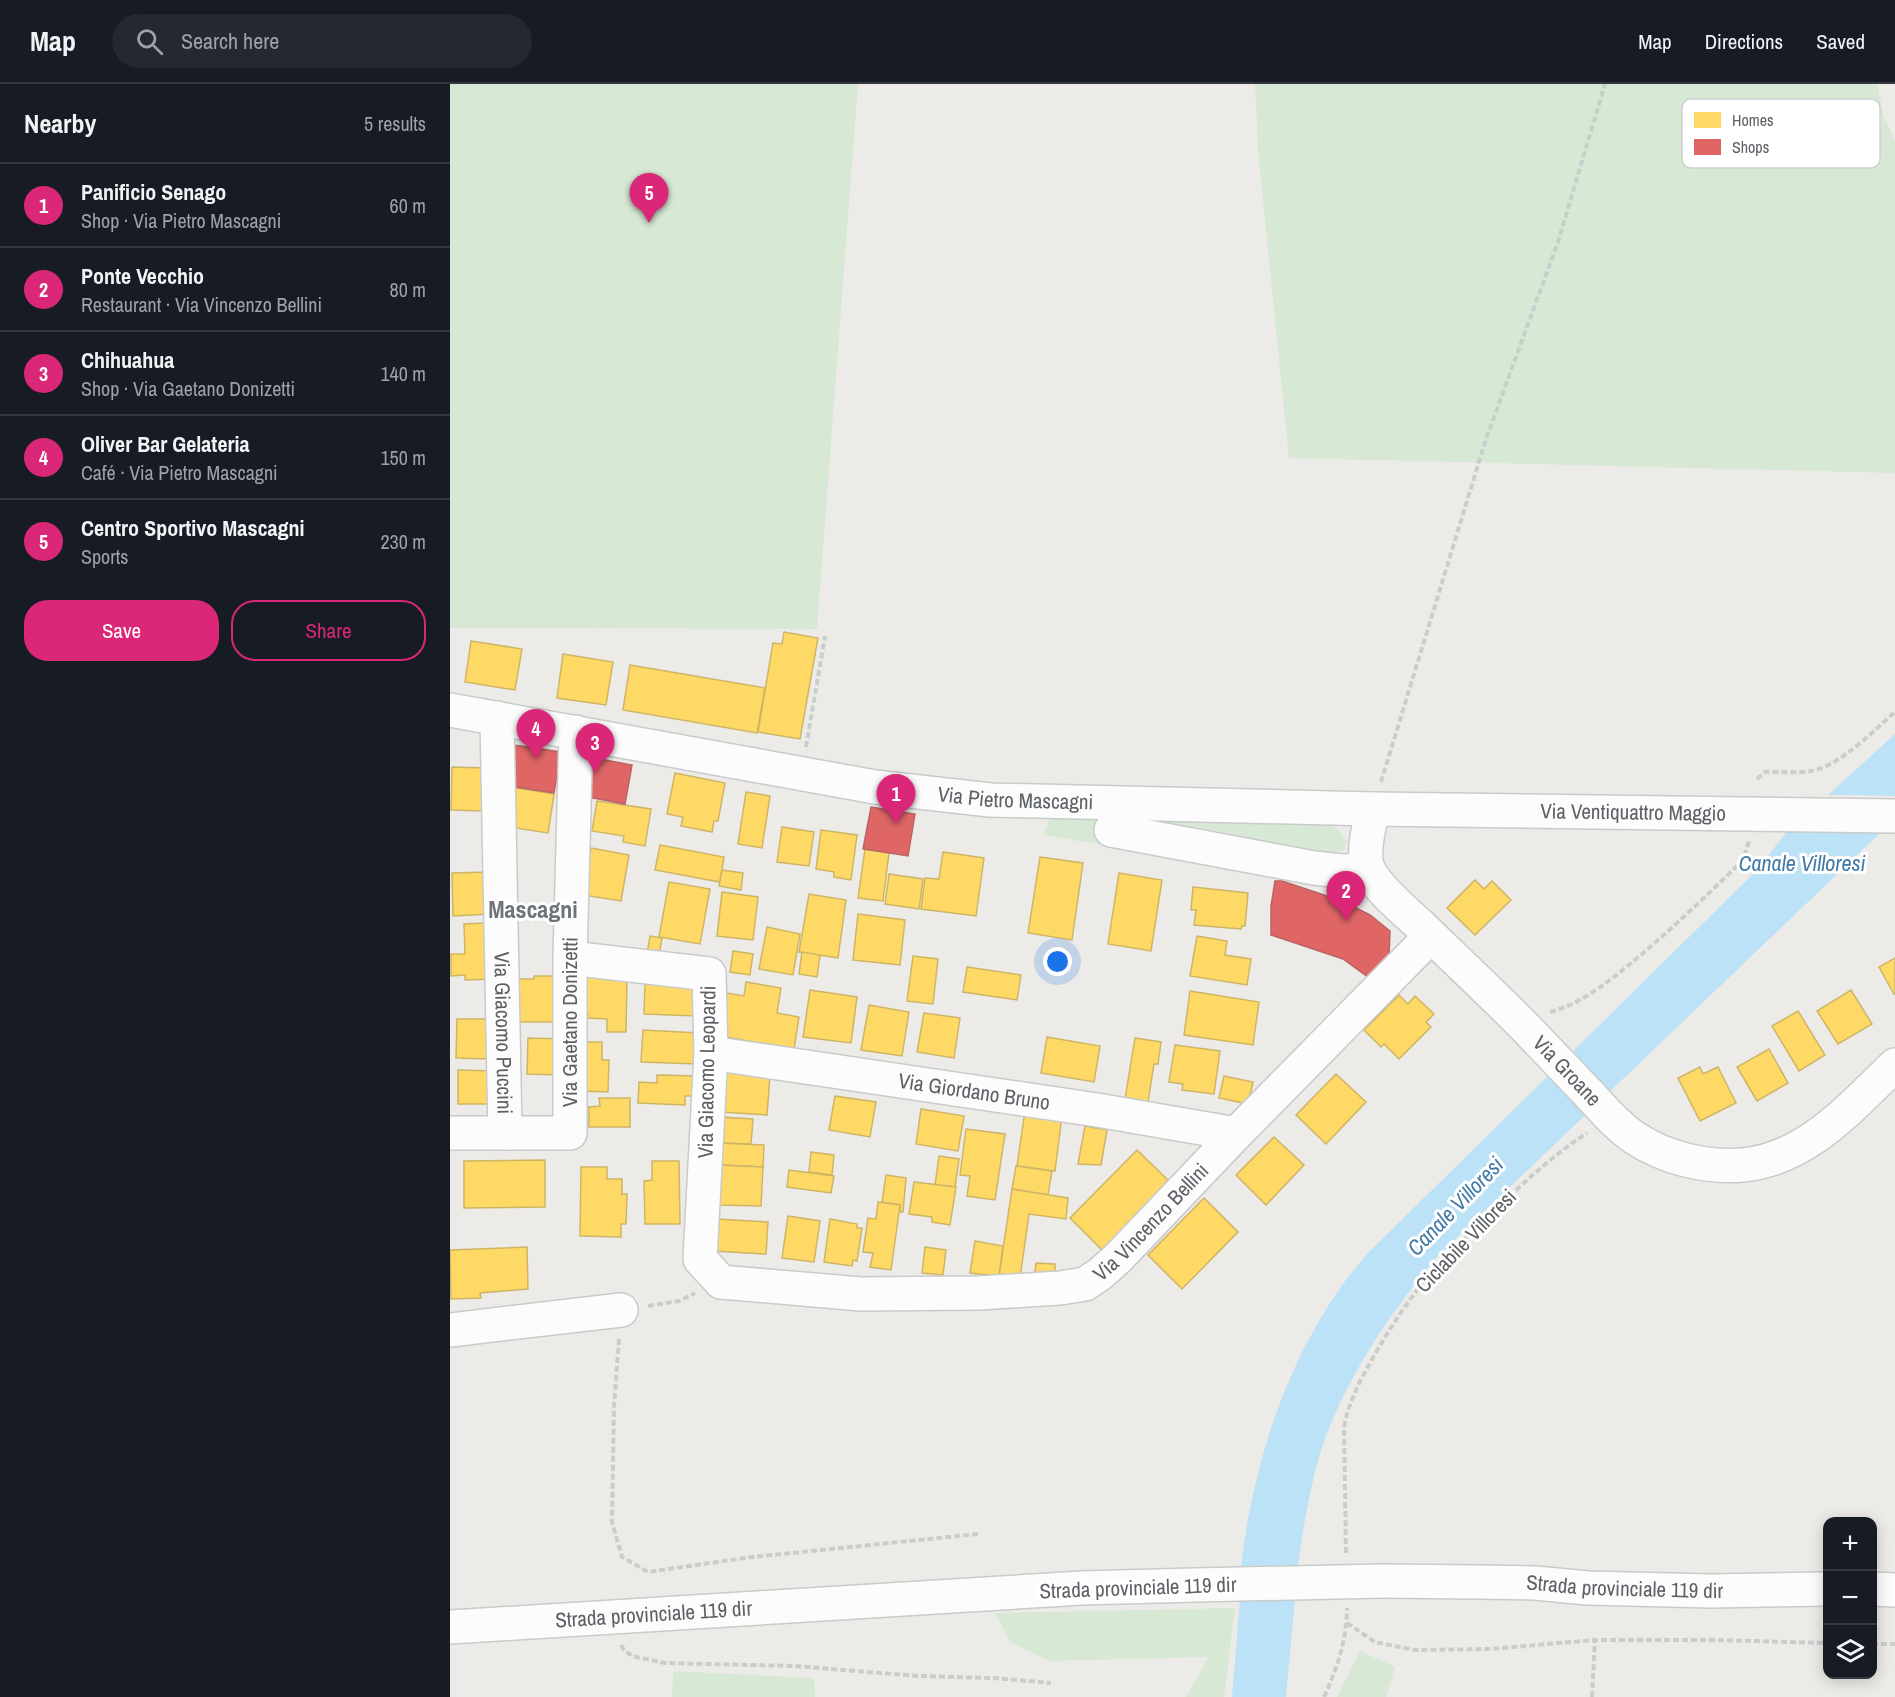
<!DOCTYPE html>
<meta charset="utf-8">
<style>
:root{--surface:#171b24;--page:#242831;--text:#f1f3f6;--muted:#9ea1a6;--line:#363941;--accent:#db2777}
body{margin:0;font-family:"Archivo Narrow",sans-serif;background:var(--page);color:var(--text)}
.controls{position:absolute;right:18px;bottom:18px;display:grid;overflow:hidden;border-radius:12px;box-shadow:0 3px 15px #0003}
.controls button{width:54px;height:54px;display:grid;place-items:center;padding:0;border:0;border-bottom:2px solid var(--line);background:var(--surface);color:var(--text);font:30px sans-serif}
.you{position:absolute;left:608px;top:878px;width:21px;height:21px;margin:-15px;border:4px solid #fff;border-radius:50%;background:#1a73e8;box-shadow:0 0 0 9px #1a73e833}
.badge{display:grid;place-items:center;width:39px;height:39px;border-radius:50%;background:var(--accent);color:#fff;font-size:20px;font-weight:700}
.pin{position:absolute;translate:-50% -50px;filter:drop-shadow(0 2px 3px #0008)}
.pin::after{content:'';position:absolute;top:32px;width:21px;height:18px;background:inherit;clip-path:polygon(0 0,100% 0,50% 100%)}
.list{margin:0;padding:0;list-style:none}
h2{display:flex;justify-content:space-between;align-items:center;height:78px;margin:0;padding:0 24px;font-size:26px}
h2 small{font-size:20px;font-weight:400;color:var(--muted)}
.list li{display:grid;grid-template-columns:39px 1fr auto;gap:18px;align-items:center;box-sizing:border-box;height:84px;padding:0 24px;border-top:2px solid var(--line)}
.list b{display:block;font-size:22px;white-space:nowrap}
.list p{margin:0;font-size:20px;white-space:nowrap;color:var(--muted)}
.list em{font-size:20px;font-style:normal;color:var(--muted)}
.actions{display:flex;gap:12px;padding:18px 24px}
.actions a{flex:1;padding:14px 0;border:2px solid var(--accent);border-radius:24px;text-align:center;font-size:21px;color:var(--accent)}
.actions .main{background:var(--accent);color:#fff}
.icon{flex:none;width:33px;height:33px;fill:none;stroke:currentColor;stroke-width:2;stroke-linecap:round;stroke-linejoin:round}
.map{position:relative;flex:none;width:1445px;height:1613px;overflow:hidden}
header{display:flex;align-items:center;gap:36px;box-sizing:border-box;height:84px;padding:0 30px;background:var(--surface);border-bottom:2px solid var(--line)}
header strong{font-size:28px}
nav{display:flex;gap:33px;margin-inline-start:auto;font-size:21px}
.search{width:420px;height:54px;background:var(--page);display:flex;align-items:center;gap:15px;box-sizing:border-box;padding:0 21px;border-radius:33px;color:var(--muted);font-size:22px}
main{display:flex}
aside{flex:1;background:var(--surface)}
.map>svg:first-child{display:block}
</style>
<header>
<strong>Map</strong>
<div class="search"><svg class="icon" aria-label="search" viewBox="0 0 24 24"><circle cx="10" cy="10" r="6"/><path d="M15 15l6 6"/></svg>Search here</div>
<nav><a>Map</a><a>Directions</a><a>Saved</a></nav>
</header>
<main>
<aside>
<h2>Nearby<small>5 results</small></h2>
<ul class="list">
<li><span class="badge">1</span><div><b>Panificio Senago</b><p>Shop · Via Pietro Mascagni</p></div><em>60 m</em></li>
<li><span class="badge">2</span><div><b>Ponte Vecchio</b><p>Restaurant · Via Vincenzo Bellini</p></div><em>80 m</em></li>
<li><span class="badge">3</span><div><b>Chihuahua</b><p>Shop · Via Gaetano Donizetti</p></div><em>140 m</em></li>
<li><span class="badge">4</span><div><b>Oliver Bar Gelateria</b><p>Café · Via Pietro Mascagni</p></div><em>150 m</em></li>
<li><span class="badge">5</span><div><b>Centro Sportivo Mascagni</b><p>Sports</p></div><em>230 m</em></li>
</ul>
<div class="actions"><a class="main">Save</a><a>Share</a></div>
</aside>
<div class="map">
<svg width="1445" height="1613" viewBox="0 0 1445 1613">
<rect width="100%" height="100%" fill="#edebe8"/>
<g fill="#d7e8d4">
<path d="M 0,0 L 408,0 L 367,545 L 0,544 Z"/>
<path d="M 805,0 L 1427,0 L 1434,33 L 1445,56 L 1445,389 L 839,374 L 808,66 Z"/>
<path d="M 605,734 L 877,739 L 886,744 L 897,758 C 894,770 886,770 876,769 L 745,743 L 662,740 L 656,748 L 652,761 L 594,751 L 599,736 Z"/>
<path d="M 785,1524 L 774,1613 L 736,1613 L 759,1573 L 600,1577 L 561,1559 L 545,1529 Z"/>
<path d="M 910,1567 L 945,1583 L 936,1613 L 887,1613 Z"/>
<path d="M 223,1587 L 364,1594 L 365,1613 L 222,1613 Z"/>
</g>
<g fill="#bce2f7">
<path d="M 1445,650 L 1445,712 L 1378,711 Z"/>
<path d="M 1337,747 L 1430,749 L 987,1173 C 939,1230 891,1301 869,1373 C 859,1409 853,1445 848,1481 L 791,1482 C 803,1383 833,1286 890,1204 C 899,1191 909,1180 919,1168 L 1309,784 Z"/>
<path d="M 845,1515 L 836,1613 L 782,1613 L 790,1516 Z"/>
</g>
<path fill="#edebe8" d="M 1378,711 L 1445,712 L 1445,715 L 1378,714 L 1376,713 Z"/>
<g fill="#ffd966" stroke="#ceb566" stroke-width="1.5">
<path d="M 334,548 L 368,554 L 350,655 L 308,648 L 323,559 L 332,560 Z"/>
<path d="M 21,557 L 72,565 L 65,606 L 15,598 Z"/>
<path d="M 113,570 L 163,578 L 156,621 L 107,614 Z"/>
<path d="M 180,581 L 315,604 L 307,649 L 173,626 Z"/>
<path d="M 2,683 L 35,684 L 34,727 L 1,726 Z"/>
<path d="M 225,689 L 275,699 L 268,737 L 264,737 L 262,748 L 231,742 L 233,733 L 217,730 Z"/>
<path d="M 61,703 L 104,710 L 98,749 L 54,742 Z"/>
<path d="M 296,708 L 320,712 L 312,764 L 288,760 Z"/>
<path d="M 147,717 L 201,725 L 195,762 L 173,758 L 174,752 L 142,747 Z"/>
<path d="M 332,743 L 364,748 L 359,782 L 327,778 Z"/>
<path d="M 371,746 L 407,751 L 401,796 L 384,793 L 384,788 L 366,785 Z"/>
<path d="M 210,761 L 274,773 L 270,798 L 205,786 Z"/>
<path d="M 141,764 L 179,771 L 171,817 L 133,811 Z"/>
<path d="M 415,765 L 439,769 L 433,817 L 408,814 Z"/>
<path d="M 493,768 L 534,774 L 526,832 L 471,825 L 475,794 L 489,795 Z"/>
<path d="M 590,773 L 633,779 L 622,856 L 578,849 Z"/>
<path d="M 272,786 L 293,789 L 291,806 L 269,802 Z"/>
<path d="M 40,788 L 41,830 L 3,832 L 2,789 Z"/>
<path d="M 669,789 L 712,796 L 701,867 L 658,860 Z"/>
<path d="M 439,790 L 473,795 L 469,825 L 435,820 Z"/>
<path d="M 1025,796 L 1034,805 L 1042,797 L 1061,816 L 1025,851 L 997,824 Z"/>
<path d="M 219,798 L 260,805 L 250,860 L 209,853 Z"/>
<path d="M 743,803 L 798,809 L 795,842 L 792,842 L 791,845 L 744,841 L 746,826 L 741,826 Z"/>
<path d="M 272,808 L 308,813 L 303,856 L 267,852 Z"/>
<path d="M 359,810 L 396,816 L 388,874 L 349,868 Z"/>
<path d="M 408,830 L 455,836 L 450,881 L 403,876 Z"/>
<path d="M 35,839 L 43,895 L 15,896 L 15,891 L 1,892 L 1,870 L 15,870 L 14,840 Z"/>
<path d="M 317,843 L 350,850 L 343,891 L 309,885 Z"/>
<path d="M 200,852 L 212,854 L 209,871 L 197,870 Z"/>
<path d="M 747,852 L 777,857 L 775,871 L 801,875 L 797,901 L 740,892 Z"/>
<path d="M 283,867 L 303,870 L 300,891 L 280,888 Z"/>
<path d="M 352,868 L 370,871 L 367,893 L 349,890 Z"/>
<path d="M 463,872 L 488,875 L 483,920 L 457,917 Z"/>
<path d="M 1445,874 L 1445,910 L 1444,910 L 1429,883 Z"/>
<path d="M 517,883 L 571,891 L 567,916 L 513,908 Z"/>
<path d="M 133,891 L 177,892 L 176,948 L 157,948 L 157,935 L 137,934 L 138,930 L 133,929 Z"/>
<path d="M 84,892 L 104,892 L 104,938 L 68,938 L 64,895 L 84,895 Z"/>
<path d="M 296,898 L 331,904 L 327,929 L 349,933 L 344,965 L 270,952 L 277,909 L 294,912 Z"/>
<path d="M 195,899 L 254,902 L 246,932 L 194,930 Z"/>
<path d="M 360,906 L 407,913 L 401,959 L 353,953 Z"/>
<path d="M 1401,906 L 1422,940 L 1388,960 L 1367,927 Z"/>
<path d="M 740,907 L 809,918 L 803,961 L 734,951 Z"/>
<path d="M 949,911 L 958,920 L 965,912 L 984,930 L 976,938 L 981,943 L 949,975 L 934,960 L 931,963 L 914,946 Z"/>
<path d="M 419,921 L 459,928 L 452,972 L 411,966 Z"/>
<path d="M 1348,927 L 1375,971 L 1349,987 L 1322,942 Z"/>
<path d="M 474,929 L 510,934 L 504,974 L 467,968 Z"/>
<path d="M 7,935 L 41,935 L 41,975 L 6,974 Z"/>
<path d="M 193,946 L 249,949 L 247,980 L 191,978 Z"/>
<path d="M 597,953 L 650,962 L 644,998 L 591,989 Z"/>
<path d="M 78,954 L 113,955 L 112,991 L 77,990 Z"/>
<path d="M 685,954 L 711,958 L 708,980 L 704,980 L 698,1018 L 675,1015 Z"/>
<path d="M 133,958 L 152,958 L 152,976 L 159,976 L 158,1008 L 132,1007 Z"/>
<path d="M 725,961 L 770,967 L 764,1010 L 732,1006 L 733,1000 L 719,998 Z"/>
<path d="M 1319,965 L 1338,999 L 1307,1017 L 1287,983 Z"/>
<path d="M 1250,983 L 1253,990 L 1268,983 L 1286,1019 L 1250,1037 L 1228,994 Z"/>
<path d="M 8,986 L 43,987 L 43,1020 L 8,1020 Z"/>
<path d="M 274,988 L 320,991 L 317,1031 L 271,1028 Z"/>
<path d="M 886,990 L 916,1018 L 876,1060 L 846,1031 Z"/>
<path d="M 207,991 L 249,992 L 249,1012 L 235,1012 L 235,1021 L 188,1019 L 189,998 L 207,999 Z"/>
<path d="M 774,992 L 803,998 L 798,1020 L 769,1014 Z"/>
<path d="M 385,1012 L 426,1018 L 420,1053 L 379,1046 Z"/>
<path d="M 149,1014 L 180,1014 L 180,1043 L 139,1043 L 139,1023 L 150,1022 Z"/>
<path d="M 471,1025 L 514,1032 L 508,1067 L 466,1060 Z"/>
<path d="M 575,1027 L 612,1032 L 605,1087 L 567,1082 Z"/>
<path d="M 270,1033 L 303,1035 L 301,1060 L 269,1059 Z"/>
<path d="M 635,1042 L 657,1046 L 651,1081 L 628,1080 Z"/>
<path d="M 516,1045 L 555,1050 L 545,1116 L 517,1112 L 520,1092 L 510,1091 Z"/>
<path d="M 824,1053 L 854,1081 L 816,1121 L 786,1091 Z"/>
<path d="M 269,1059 L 314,1061 L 313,1083 L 270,1081 Z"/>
<path d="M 687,1066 L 722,1100 L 654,1168 L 620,1134 Z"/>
<path d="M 361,1068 L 384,1071 L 382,1091 L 359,1088 Z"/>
<path d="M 489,1072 L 509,1075 L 505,1103 L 485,1101 Z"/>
<path d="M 95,1076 L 95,1123 L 14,1124 L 14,1077 Z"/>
<path d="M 202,1077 L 229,1077 L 230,1140 L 195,1140 L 194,1097 L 202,1096 Z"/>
<path d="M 270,1081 L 313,1083 L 311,1122 L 269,1121 Z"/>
<path d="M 566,1082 L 602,1087 L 598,1111 L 562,1105 Z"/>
<path d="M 131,1083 L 157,1083 L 157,1095 L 172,1095 L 172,1110 L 177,1110 L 176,1140 L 171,1140 L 171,1153 L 130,1152 Z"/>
<path d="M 339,1086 L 384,1092 L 381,1109 L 337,1103 Z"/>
<path d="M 436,1091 L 456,1094 L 453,1128 L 450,1128 L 450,1121 L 432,1118 Z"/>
<path d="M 464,1098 L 506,1103 L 500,1141 L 482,1138 L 482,1133 L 459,1130 Z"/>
<path d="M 562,1105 L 618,1114 L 616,1135 L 579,1130 L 570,1194 L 549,1192 Z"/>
<path d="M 754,1114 L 788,1148 L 732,1205 L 698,1171 Z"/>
<path d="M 428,1118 L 450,1121 L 441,1186 L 420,1183 L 423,1169 L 413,1168 L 418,1134 L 426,1135 Z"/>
<path d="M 338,1132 L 370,1137 L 364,1178 L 332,1174 Z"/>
<path d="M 266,1135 L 318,1138 L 316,1170 L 264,1167 Z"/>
<path d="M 380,1135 L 407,1140 L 407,1144 L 412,1144 L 407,1177 L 403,1176 L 402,1182 L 374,1178 Z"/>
<path d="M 525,1157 L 553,1162 L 549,1192 L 520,1189 Z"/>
<path d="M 77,1163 L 78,1205 L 30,1209 L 31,1214 L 1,1215 L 0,1166 Z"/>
<path d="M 475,1163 L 496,1166 L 493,1191 L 472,1189 Z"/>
<path d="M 586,1179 L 605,1180 L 605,1190 L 585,1189 Z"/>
</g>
<g fill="#e06666" stroke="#b96466" stroke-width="1.5">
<path d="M 64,661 L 111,668 L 104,709 L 58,702 Z"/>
<path d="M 139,673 L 182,681 L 175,720 L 132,712 Z"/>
<path d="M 421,723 L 465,730 L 458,772 L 413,765 Z"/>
<path d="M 825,797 L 832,797 L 892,817 L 920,831 L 940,847 L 939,873 L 918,893 L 893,875 L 821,851 L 821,822 Z"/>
</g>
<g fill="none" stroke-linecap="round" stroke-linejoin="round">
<defs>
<g id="minor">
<path id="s1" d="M 0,626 L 425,703 L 540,716 L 923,725 L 1445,732"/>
<path id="s2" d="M 47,634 L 55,1049"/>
<path id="s3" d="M 923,725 C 919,742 911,771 919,787 C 929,806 957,829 972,843 C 1006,876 1040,908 1073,941 C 1095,964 1117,987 1139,1010 C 1153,1025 1167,1042 1185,1054 C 1215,1074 1256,1084 1293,1081 C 1357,1075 1401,1023 1445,981"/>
<path d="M 661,746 L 864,784 L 891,787 L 919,786"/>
<path id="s4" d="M 120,874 L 259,890 L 261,969 L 250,1175 L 271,1198 L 411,1210 L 529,1209 L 610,1204 L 635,1200 L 650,1190 L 668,1174 L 786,1050 L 981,852"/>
<path id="s5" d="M 261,969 L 647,1026 L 786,1050"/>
<path id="s6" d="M 0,1049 L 120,1049 L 120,874 L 126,648"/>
<path d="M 0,1246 L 171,1226"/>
<path id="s7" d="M 932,1497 L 1027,1498 L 1085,1499 L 1138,1504 L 1261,1507 L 1378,1505"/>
<path d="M 1422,1505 L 1445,1506"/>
<path id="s8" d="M 0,1543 L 632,1504 L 745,1501"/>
</g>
</defs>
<use href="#minor" stroke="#c9caca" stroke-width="36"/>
<g stroke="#c9cecb" stroke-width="4" stroke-dasharray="6 3" stroke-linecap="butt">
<path d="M 356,663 L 375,552"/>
<path d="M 1307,695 L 1315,688 C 1330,687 1346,690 1361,687 C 1390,682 1423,647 1445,628"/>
<path d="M 931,698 L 1036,355 L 1108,158 L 1155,0"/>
<path d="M 1100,928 C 1135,919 1164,893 1192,870 C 1225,842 1256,812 1287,782 L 1294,773 L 1299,757"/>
<path d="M 198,1222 L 229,1217 L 245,1209"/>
<path d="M 169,1255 L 164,1323 L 162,1438 L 172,1473 L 198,1488 L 302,1473 L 528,1450"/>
<path d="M 896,1469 L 894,1344 C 898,1319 909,1299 921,1277 C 941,1242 963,1208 990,1179 C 1006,1162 1025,1145 1043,1128 C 1072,1100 1102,1072 1137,1049"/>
<path d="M 897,1539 L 925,1558 L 965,1566 L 1040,1565 L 1145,1556 L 1265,1556 L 1378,1559"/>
<path d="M 1422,1560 L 1445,1560"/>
<path d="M 171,1561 L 174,1566 L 182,1572 L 215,1579 L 345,1582 L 467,1592 L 543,1594 L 601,1599"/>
<path d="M 874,1613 C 887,1585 897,1555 897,1524"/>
<path d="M 1142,1613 L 1145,1556"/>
</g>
<use href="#minor" stroke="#fcfcfc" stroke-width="33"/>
<defs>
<path id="minor-bridge" d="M 745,1501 L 932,1497"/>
</defs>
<use href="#minor-bridge" stroke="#c9caca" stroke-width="36" stroke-linecap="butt"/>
<use href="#minor-bridge" stroke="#fcfcfc" stroke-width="33"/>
</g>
<g text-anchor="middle" stroke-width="6" stroke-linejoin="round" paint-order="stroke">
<g font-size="21" fill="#5d6166" stroke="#fff">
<text dy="7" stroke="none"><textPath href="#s1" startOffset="573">Via Pietro Mascagni</textPath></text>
<text dy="7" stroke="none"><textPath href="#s1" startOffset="1191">Via Ventiquattro Maggio</textPath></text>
<text dy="7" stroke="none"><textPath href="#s6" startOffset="231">Via Gaetano Donizetti</textPath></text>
<text dy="7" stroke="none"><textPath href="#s2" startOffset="315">Via Giacomo Puccini</textPath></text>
<text transform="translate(257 988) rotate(-89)" y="7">Via Giacomo Leopardi</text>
<text dy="7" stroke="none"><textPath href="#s3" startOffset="345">Via Groane</textPath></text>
<text dy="7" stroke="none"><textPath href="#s5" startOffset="266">Via Giordano Bruno</textPath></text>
<text dy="7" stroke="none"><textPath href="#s4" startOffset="912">Via Vincenzo Bellini</textPath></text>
<text transform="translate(1016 1157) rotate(-46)" y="7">Ciclabile Villoresi</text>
<text dy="7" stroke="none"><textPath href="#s7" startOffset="243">Strada provinciale 119 dir</textPath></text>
<text transform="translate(688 1504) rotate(-2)" y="7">Strada provinciale 119 dir</text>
<text dy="7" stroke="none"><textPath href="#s8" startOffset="204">Strada provinciale 119 dir</textPath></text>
</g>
<g font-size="22" font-style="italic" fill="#417aa7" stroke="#fff">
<text x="1352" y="787">Canale Villoresi</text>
<text transform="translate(1005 1122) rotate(-46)" y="8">Canale Villoresi</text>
</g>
<g font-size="24" font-weight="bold" fill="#6e7478" stroke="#fff">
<text x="83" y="834">Mascagni</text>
</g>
</g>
<rect x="1232" y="15" width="198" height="69" rx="9" fill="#fff" stroke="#ced0d1" stroke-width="1.5"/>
<rect x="1244" y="28" width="27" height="16" fill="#ffd966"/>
<rect x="1244" y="55" width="27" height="16" fill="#e06666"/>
<g font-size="16" fill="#5d6166">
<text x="1282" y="42">Homes</text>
<text x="1282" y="69">Shops</text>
</g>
</svg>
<div class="controls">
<button>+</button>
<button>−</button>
<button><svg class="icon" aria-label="layers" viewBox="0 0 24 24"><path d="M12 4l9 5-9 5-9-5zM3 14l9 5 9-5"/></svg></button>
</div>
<div class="you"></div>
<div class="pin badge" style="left:446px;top:740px">1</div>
<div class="pin badge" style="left:896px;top:837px">2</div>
<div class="pin badge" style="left:145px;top:689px">3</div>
<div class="pin badge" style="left:86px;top:675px">4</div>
<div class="pin badge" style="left:199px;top:139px">5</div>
</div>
</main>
